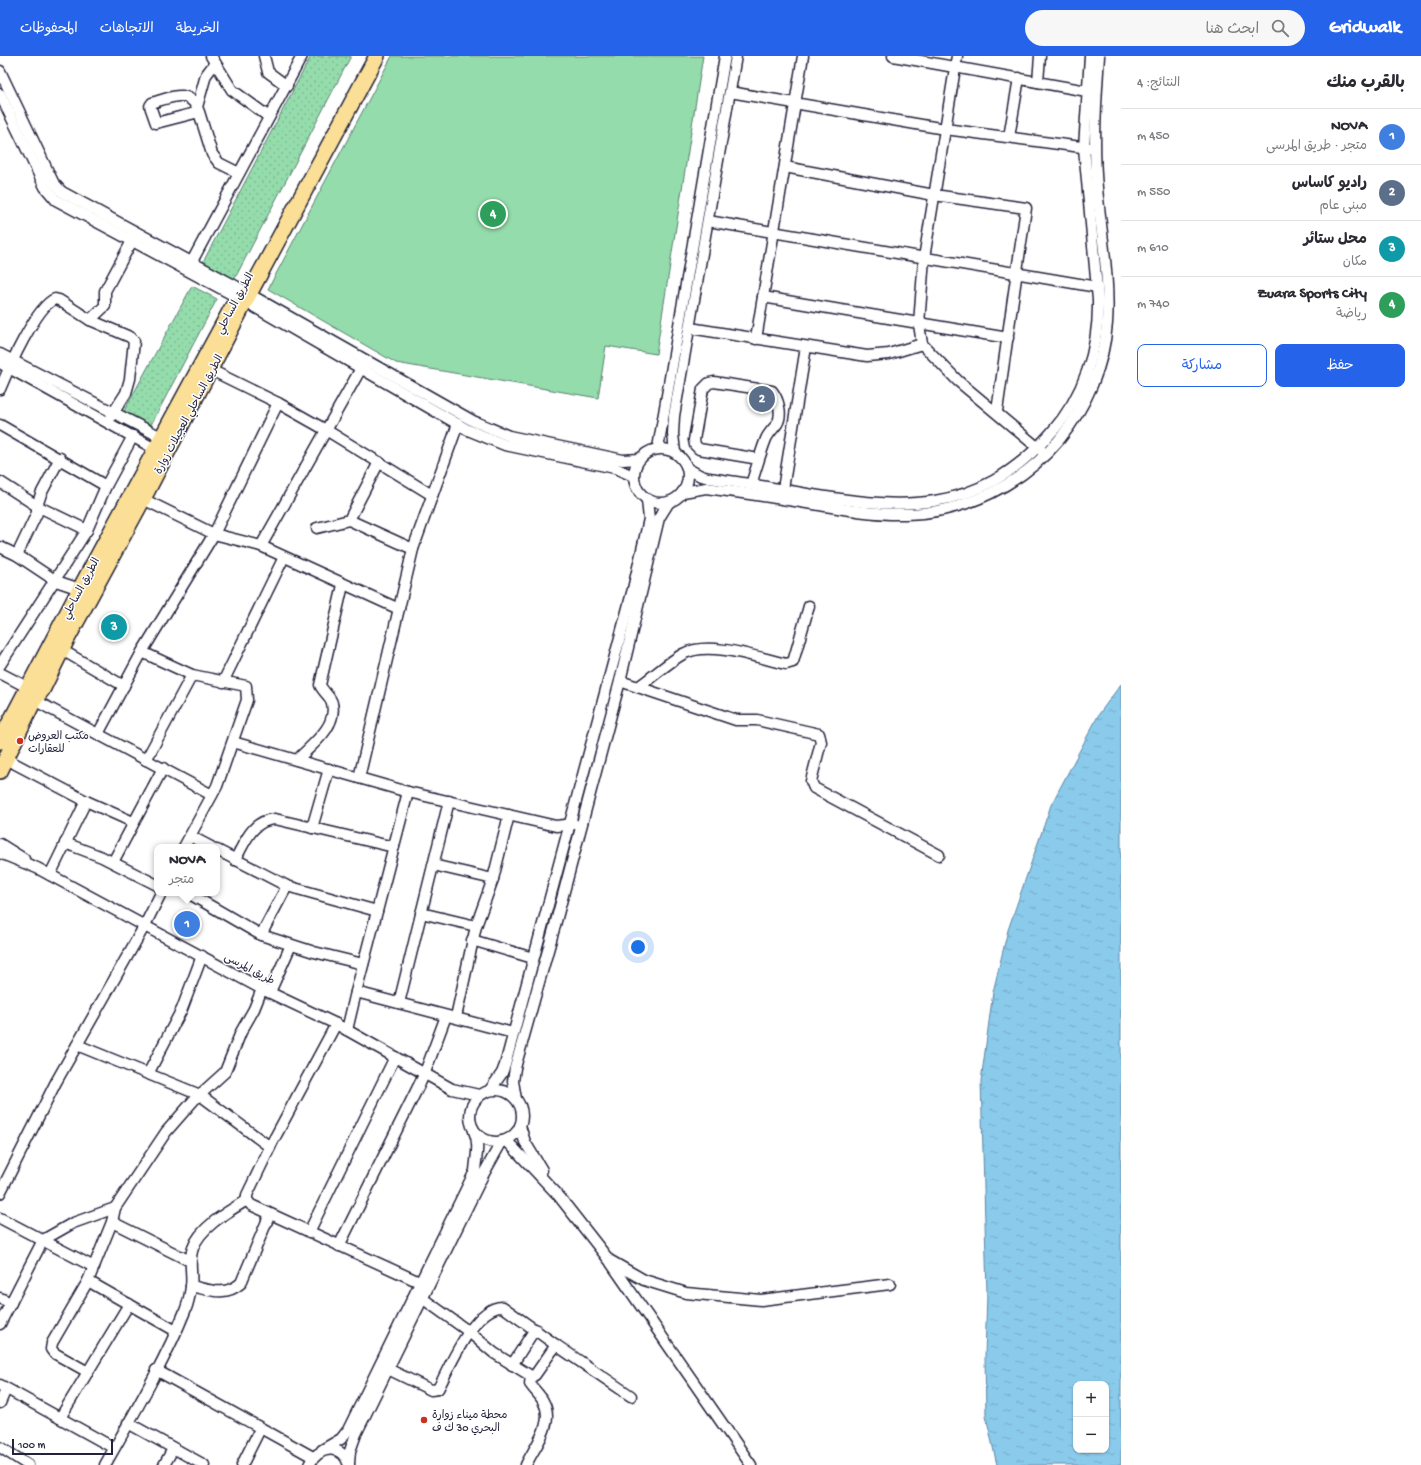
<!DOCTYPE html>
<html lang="ar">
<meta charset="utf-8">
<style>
:root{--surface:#fff;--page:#f7f7f7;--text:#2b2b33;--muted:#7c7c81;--line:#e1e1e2;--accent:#2563eb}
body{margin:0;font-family:"Gochi Hand","Playpen Sans Arabic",sans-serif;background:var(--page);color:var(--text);direction:rtl}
.controls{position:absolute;right:12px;bottom:12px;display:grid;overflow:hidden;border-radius:8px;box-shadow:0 1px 3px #0004}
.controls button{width:36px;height:36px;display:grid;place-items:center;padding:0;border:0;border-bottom:1px solid var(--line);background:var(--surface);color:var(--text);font:20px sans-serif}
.scale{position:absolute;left:12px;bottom:10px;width:101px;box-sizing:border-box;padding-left:4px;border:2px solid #22223b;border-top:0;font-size:11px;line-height:14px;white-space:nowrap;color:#22223b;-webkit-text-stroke:3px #fff;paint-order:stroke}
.you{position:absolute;left:638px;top:891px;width:14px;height:14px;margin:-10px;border:3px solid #fff;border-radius:50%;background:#1a73e8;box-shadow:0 0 0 6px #1a73e833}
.badge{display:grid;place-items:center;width:26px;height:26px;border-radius:50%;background:var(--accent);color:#fff;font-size:13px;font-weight:700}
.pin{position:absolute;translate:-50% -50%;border:2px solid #fff;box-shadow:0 1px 4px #0006}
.popup{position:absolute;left:154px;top:788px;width:66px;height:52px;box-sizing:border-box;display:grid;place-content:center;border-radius:8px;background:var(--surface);filter:drop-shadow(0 1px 3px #0005);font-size:13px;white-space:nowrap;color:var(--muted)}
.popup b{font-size:15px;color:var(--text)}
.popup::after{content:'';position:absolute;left:50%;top:100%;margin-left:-8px;border:8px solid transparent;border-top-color:var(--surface)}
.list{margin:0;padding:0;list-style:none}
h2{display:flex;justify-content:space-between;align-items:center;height:52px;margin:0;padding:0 16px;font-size:17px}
h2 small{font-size:13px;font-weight:400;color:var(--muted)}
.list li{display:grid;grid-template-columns:26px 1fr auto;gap:12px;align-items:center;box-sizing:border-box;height:56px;padding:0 16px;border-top:1px solid var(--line)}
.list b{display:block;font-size:15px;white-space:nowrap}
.list p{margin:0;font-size:13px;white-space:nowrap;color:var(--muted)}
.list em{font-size:13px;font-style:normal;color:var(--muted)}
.actions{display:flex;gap:8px;padding:12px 16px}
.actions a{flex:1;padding:9px 0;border:1px solid var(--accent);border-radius:8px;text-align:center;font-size:14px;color:var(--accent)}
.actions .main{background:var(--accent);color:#fff}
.icon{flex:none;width:22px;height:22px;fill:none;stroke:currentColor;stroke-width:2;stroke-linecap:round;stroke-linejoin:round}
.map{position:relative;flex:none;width:1121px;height:1409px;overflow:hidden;direction:ltr}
header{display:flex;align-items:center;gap:24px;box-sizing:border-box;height:56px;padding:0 20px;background:var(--accent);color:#fff}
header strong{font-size:19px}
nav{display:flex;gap:22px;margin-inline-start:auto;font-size:14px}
.search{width:280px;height:36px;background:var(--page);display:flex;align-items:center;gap:10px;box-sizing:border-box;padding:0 14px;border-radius:22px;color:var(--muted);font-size:15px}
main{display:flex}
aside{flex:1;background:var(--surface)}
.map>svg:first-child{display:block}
</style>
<header>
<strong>Gridwalk</strong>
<div class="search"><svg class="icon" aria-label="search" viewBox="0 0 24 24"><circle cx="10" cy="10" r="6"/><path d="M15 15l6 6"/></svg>ابحث هنا</div>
<nav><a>الخريطة</a><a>الاتجاهات</a><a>المحفوظات</a></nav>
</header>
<main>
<aside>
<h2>بالقرب منك<small>النتائج: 4</small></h2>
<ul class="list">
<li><span class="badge" style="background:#3f7fe0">1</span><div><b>NOVA</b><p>متجر · طريق المرسى</p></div><em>450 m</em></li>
<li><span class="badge" style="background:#5c6f8a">2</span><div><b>راديو كاساس</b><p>مبنى عام</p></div><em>550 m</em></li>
<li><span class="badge" style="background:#0f9aa8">3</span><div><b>محل ستائر</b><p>مكان</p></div><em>610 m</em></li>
<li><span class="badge" style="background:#2e9e5b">4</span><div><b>Zuara Sports City</b><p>رياضة</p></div><em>740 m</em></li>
</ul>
<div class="actions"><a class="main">حفظ</a><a>مشاركة</a></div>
</aside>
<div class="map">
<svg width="1121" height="1409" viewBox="0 0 1121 1409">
<defs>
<pattern id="garden-dots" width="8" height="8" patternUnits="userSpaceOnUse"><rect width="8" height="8" fill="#94dcab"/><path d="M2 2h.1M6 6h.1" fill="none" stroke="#7fbc94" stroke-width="1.8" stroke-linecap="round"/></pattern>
<pattern id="water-ripples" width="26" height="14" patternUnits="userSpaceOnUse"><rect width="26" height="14" fill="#8acaeb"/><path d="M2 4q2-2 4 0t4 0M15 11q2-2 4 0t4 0" fill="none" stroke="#77adca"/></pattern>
</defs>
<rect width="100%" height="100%" fill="#fff"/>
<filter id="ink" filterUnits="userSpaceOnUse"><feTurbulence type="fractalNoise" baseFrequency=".025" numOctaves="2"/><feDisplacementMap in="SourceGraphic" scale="8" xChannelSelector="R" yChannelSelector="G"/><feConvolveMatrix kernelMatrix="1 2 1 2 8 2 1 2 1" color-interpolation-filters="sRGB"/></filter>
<g filter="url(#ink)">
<path fill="#94dcab" stroke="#5b7f73" d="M 392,0 L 703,0 L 656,298 L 606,290 L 598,342 L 396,307 L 268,233 Z"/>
<g fill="url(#garden-dots)" stroke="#5b7f73">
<path d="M 311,0 L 351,0 L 234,224 L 202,208 Z"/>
<path d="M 192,230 L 217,243 L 151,369 L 124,355 Z"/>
</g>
<path fill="url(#water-ripples)" stroke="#6087a5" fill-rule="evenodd" d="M 1121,628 L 1121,1409 L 997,1409 L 986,1360 L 985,1300 L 987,1237 L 981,1025 L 993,936 L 1008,874 L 1051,749 L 1099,658 ZM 1076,1328 L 1106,1328 L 1106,1394 L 1076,1394 Z"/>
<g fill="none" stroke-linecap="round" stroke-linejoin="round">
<defs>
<g id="minor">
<path d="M 211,0 L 232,34 L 269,61"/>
<path d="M 264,0 L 268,16 L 287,30"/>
<path d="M 893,0 L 1087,35"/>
<path d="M 957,0 L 924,202 L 919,268 L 922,288 L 958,325 L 1043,396"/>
<path d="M 0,15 L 53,126 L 62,136 L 241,233"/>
<path d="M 1038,26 L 1040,0"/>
<path d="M 730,36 L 945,73 L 1089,92"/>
<path d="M 0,38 L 45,131 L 56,144 L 237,241"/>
<path d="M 197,51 L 206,19 L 215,7"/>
<path d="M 199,56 L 156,67 L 150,50 L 152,47 C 171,41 190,31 199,56 L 212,98 L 219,107 L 239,117"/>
<path d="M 1009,81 L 1019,22"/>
<path d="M 785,111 L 934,139 L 1026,152 L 997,355"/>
<path d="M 708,165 L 1097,231"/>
<path d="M 189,211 L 302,0"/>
<path d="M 249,238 L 473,365 L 509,380 L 623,404 L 639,403"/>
<path d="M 763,241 L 1008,282"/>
<path d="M 246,246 L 468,374 L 505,389 L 615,412 L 633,420"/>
<path d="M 90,264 L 130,281 L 134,285 L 130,323 L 126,337 L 110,362"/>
<path d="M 690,272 L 867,300 L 889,298 L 922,288"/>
<path d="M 756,283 L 803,0"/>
<path d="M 0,298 L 161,381"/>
<path d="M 0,307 L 155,393"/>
<path d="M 211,314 L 278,347 L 326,374 L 432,439"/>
<path d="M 0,333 C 8,314 36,250 55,243 L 59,244 L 90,264 L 105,250 L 105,235 L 132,185"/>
<path d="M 0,369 L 106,430"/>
<path d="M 658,392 L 725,0"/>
<circle cx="661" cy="420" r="27"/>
<path d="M 675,396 L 673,378 L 674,360 L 736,0"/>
<path d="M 688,413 L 701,420 L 709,422 C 738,426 767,431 796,436 C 898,454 976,462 1051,377 C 1084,340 1099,293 1098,244 L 1084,92 L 1090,0"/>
<path d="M 0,426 L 37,450 L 87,474"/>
<path d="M 751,428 C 756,414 760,398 766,383 C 768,378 773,373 777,368 C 783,358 778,343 772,335 L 714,326 L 709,327 L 703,333 L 694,384 L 695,389 L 699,393 L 759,403"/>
<path d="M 783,433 L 806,291"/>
<path d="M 683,436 L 706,432 C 736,436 765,440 795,445 C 831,451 869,459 906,458 C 965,457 1022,428 1059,384 C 1086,351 1104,310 1107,267 C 1110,223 1101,176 1097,132 C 1093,88 1096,44 1099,0"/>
<path d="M 143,443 L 214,478 L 261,490 L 399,553"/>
<path d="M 349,464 L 413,493"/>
<path d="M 317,472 L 349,464 L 379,406"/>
<path d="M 261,490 L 364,307"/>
<path d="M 0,491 L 17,499 L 56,525 L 80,533"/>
<path d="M 17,499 L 37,457 L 37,450 L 41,438 L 60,402"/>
<path d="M 62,594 L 124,630"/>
<path d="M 142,596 L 192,619 L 246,630 L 247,644 L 217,730 L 184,791"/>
<path d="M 0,609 L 87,474 L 106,430 L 133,380"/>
<path d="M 0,617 L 27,631"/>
<path d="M 620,625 L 736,664 L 757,664 L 819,678 L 821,686 L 811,725 L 814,732 L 939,799"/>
<path d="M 223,626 L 284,501"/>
<path d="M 638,631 C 653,621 667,607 683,598 C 709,584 759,602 786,608 L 793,606 L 809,550"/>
<path d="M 34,644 L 212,739"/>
<path d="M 98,678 L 142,596 L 214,478 L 278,347"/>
<path d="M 233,686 L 408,736 L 556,770 L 574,768"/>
<path d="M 6,703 L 86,745 L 133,766"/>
<path d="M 146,704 L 192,619"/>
<path d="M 297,704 C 311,689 338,671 332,647 C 331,641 323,636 320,629 L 343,529"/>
<path d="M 359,722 L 413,493 L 458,368"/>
<path d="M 312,772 L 329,713"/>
<path d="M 190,780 L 211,791"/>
<path d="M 65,787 L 102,801 L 157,829"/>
<path d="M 0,788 L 24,803"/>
<path d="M 217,794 L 287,830 L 377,855"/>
<path d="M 0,797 L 37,812 L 262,933 L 336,968 L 452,1033 L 479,1039"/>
<path d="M 235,804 C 245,786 252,764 275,763 L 394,791"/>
<path d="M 113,806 L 163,712"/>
<path d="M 433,809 L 493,823"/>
<path d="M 50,819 L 86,745"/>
<path d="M 188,837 L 261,879 L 314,896 L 363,908"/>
<path d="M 421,857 L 476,870"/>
<path d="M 261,879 L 287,830"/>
<path d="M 472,884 L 533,902"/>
<path d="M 270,936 L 291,889"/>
<path d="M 356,936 L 513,977"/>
<path d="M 399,947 L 449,745"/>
<path d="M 456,961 L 476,870 L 493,823 L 509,759"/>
<path d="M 336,968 L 273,1085 L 247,1139 L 247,1144 L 251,1149 L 428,1230"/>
<path d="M 347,974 L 356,936 L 408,736"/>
<path d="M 77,989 L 200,1039 L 270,1091"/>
<path d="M 148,1018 L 182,953 L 202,900"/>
<circle cx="496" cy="1060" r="26"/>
<path d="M 490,1034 L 502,1017 L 505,1009 L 633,533 L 649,463 L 647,444"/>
<path d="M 516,1043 L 513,1025 L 515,1012 L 554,873 L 620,625 L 659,462 L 669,446"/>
<path d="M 520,1070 L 525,1086 L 542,1114"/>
<path d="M 506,1084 L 558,1139 L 609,1204 L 644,1224 L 686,1237 L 761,1244 L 890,1228"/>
<path d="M 0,1137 L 56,1026 L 145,869 L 161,837"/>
<path d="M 0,1162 L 94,1211"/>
<path d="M 112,1166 L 190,1205"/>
<path d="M 309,1176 L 395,1001"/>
<path d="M 339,1190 L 424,1019 L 446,960"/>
<path d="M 611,1207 L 751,1409"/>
<path d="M 88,1225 L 176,1275"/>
<path d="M 191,1230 C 210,1234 225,1241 241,1227 L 270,1158"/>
<path d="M 0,1242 L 11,1247"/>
<path d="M 0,1268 L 43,1184 L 73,1167 L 115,1152"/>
<path d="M 556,1289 L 631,1340"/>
<path d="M 512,1309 L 535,1273"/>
<path d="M 388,1313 L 431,1334 L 438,1333 C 449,1312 475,1249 503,1251 L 556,1289 L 535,1319 L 531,1320 L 494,1297 L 468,1275 L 422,1242"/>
<path d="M 156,1314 L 313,1401"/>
<path d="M 88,1316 L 54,1297 L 51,1293 L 52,1287 L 88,1225 L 112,1166 L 115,1152 L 166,1076 L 194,1044 L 225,1016 L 241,976 L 254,953 L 262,933"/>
<path d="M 0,1329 L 114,1392"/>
<path d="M 0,1347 L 6,1333"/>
<path d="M 60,1362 L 129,1248"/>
<path d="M 128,1367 L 204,1409"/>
<path d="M 0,1391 L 28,1409"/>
<path d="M 322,1394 L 341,1383 L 348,1374 L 475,1115 C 476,1101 480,1088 474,1075"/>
<path d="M 349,1407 L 350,1395 L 356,1378 L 483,1119 L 502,1085"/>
<path d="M 105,1409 C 132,1361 165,1305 185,1255 C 188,1248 190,1238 191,1231 C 193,1218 188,1205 193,1192 C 200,1171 229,1155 247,1144"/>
<path d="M 164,1409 L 173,1393"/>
<path d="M 242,1409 L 260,1373"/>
<path d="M 309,1409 C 318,1390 342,1387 349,1409"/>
<path d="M 526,1409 C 534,1391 556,1367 543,1345 C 540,1339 534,1334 530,1328 L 531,1320"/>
</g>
<g id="highway">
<path d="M 0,685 L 80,533 L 233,250"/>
<path d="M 0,715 L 34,644 L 42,634 L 66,585 L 143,443 L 249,238 L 377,0"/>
</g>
</defs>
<use href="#minor" stroke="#22223b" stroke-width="13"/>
<use href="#highway" stroke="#22223b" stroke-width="18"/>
<use href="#minor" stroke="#fff" stroke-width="10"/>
<use href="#highway" stroke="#fbdf96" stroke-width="15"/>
</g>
</g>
<g fill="#c8321e" stroke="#fff" stroke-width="1.5">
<circle cx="20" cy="685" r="4"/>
<circle cx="424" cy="1364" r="4"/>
</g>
<g text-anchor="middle" stroke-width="3" stroke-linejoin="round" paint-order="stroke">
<g font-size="11" fill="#22223b" stroke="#fff">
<text transform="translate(234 247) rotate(-62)" y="4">الطريق الساحلي</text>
<text transform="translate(188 358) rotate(-62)" y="4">الطريق الساحلي العجيلات زوارة</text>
<text transform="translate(80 532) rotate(-62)" y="4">الطريق الساحلي</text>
<text transform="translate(250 912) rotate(28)" y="4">طريق المرسى</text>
</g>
<g font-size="11" fill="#22223b" stroke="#fff" text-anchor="start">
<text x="28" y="683">مكتب العروض<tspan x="28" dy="13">للعقارات</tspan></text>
<text x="432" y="1362">محطة ميناء زوارة<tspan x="432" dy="13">البحري 30 ك ف</tspan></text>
</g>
</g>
</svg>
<div class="controls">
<button>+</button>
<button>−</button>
</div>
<div class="scale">100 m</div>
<div class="you"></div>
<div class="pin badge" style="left:187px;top:868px;background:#3f7fe0">1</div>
<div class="popup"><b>NOVA</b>متجر</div>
<div class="pin badge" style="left:762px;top:343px;background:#5c6f8a">2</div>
<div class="pin badge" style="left:114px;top:571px;background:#0f9aa8">3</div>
<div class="pin badge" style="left:493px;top:158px;background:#2e9e5b">4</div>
</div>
</main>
